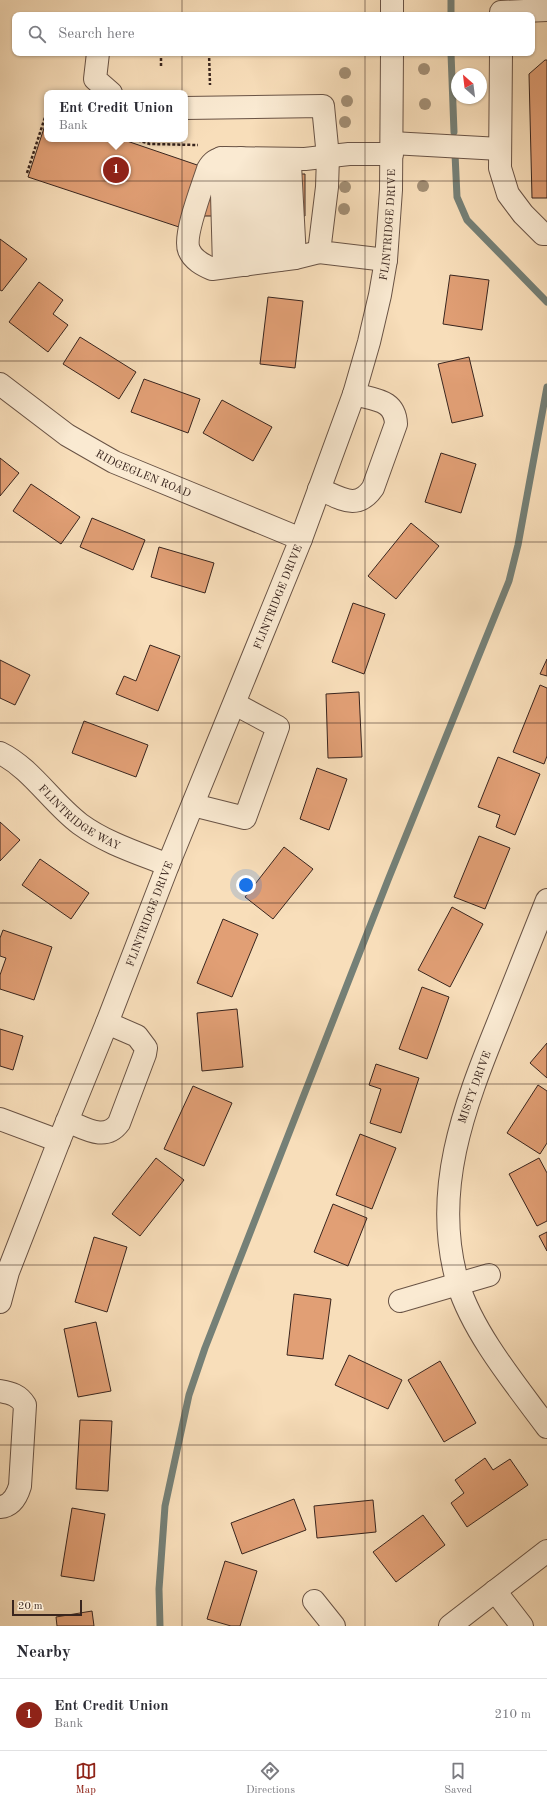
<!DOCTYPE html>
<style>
:root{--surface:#fff;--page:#f7f7f7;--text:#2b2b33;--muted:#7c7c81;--line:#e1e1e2;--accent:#8f2418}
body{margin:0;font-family:"Old Standard TT",serif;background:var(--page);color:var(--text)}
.compass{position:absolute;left:451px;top:68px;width:36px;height:36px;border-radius:50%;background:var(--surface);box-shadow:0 1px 3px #0004;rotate:332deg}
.scale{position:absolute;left:12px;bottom:10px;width:70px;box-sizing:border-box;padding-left:4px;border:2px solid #39251e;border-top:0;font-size:11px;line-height:14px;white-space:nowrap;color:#39251e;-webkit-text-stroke:3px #faead2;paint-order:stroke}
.you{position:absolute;left:246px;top:885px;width:14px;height:14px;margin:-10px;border:3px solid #fff;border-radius:50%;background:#1a73e8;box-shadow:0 0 0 6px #1a73e833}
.badge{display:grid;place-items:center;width:26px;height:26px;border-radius:50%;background:var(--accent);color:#fff;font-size:13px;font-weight:700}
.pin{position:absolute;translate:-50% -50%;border:2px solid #fff;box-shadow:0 1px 4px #0006}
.popup{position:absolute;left:44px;top:90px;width:144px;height:52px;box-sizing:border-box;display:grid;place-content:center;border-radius:8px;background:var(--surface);filter:drop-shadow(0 1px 3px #0005);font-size:13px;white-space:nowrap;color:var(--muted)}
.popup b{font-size:15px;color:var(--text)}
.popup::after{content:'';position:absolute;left:50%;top:100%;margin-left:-8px;border:8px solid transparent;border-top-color:var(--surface)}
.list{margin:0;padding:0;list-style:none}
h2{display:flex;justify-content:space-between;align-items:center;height:52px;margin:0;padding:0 16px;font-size:17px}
h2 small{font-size:13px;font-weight:400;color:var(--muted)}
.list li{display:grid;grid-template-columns:26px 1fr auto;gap:12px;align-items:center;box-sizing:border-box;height:72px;padding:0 16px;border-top:1px solid var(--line)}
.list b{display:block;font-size:15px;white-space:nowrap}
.list p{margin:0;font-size:13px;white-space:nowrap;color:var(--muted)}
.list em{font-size:13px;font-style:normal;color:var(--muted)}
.icon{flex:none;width:22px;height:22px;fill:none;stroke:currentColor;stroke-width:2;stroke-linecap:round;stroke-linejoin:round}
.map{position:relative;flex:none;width:547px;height:1626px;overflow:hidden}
.search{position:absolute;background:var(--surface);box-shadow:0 1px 3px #0004;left:12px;right:12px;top:12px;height:44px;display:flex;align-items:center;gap:10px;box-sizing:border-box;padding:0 14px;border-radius:8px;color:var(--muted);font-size:15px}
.sheet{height:124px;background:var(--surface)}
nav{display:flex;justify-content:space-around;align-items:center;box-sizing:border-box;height:56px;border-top:1px solid var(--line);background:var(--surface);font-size:11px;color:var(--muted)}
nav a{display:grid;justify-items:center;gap:2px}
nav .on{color:var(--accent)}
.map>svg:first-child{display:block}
</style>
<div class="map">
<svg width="547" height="1626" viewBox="0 0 547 1626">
<rect width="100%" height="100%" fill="#f8deba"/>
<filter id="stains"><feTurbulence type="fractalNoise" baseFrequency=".005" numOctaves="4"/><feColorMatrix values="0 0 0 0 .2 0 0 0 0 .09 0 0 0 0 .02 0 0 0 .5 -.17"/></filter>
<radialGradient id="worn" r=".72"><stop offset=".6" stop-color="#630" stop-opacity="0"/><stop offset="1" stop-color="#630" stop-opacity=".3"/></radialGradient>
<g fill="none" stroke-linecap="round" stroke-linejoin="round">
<g stroke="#758077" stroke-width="7">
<path d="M 451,15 L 451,0"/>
<path d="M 451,53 L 454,132"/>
<path d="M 455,154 L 457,197 L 467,220 L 547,302"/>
<path d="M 160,1626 L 159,1589 L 165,1506 L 189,1395 L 205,1348 L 388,880 L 509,581 L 518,545 L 547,387"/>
</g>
</g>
<g fill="#e19f75" stroke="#39251e">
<path d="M 545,60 L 547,60 L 547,198 L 532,198 L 529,74 Z"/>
<path d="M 47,119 L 47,139 L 121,139 L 203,167 L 200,174 L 305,174 L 305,216 L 187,216 L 182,228 L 28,177 Z"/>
<path d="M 0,239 L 27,259 L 2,291 L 0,290 Z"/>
<path d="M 450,275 L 489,280 L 482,330 L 443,324 Z"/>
<path d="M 39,282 L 63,300 L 53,314 L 68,325 L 48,352 L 9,322 Z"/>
<path d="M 268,297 L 303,301 L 295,368 L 260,364 Z"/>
<path d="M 80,337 L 136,372 L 119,399 L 63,364 Z"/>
<path d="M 469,357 L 483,416 L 452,423 L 438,364 Z"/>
<path d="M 144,379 L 200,399 L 188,433 L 131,412 Z"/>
<path d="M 222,400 L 272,427 L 253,461 L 203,433 Z"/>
<path d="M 441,453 L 476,464 L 461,513 L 425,502 Z"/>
<path d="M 0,458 L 19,473 L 0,496 Z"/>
<path d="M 31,484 L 80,517 L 61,544 L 13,511 Z"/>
<path d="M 92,518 L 145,540 L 133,570 L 80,547 Z"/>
<path d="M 411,523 L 439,546 L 396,599 L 368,576 Z"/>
<path d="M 159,547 L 214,563 L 205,593 L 151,577 Z"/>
<path d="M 353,603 L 385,614 L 364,674 L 332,662 Z"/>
<path d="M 150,645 L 180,656 L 158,711 L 116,694 L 124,676 L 136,681 Z"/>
<path d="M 547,659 L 547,676 L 540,674 Z"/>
<path d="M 0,660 L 30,675 L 15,705 L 0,698 Z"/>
<path d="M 540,685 L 547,688 L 547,756 L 544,764 L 513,752 Z"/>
<path d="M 359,692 L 362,757 L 328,758 L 326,694 Z"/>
<path d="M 84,721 L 148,745 L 136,777 L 72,753 Z"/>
<path d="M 498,757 L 540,774 L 515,835 L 496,827 L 500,815 L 478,807 Z"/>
<path d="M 317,768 L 347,779 L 329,830 L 300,819 Z"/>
<path d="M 0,822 L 20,840 L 0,861 Z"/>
<path d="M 479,836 L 510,848 L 485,909 L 454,897 Z"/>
<path d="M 284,847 L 313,869 L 273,919 L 245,897 Z"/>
<path d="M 40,859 L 89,893 L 71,919 L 22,885 Z"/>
<path d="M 452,907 L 483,924 L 450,987 L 418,970 Z"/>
<path d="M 223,919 L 258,934 L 232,997 L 197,983 Z"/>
<path d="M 3,930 L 52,947 L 34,1000 L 0,989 L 0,975 L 6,958 L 0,956 L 0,938 Z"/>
<path d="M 422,987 L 449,997 L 427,1059 L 399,1049 Z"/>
<path d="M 237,1009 L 243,1067 L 202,1071 L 197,1013 Z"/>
<path d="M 0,1029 L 23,1036 L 13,1070 L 0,1066 Z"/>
<path d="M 547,1043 L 547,1078 L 530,1063 Z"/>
<path d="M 376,1064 L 419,1078 L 401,1133 L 370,1123 L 381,1089 L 369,1085 Z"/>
<path d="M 538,1085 L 547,1091 L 547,1143 L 540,1154 L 507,1133 Z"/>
<path d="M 193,1086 L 232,1103 L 204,1166 L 164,1149 Z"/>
<path d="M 360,1134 L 396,1148 L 372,1209 L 336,1195 Z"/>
<path d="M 156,1158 L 184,1180 L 140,1236 L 112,1214 Z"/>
<path d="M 539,1158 L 547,1173 L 547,1221 L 537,1226 L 509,1174 Z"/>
<path d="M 333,1204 L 367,1218 L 348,1266 L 314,1252 Z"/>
<path d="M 547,1232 L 547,1251 L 539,1236 Z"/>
<path d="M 94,1237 L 127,1247 L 107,1312 L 75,1302 Z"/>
<path d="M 294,1294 L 331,1299 L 323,1359 L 287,1355 Z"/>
<path d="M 96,1322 L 111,1391 L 78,1397 L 64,1329 Z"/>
<path d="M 349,1355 L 402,1380 L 388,1409 L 335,1385 Z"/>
<path d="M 440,1361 L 476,1423 L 444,1442 L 408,1380 Z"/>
<path d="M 80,1420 L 112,1421 L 108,1491 L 76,1489 Z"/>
<path d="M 485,1458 L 493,1470 L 510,1459 L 528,1485 L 467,1527 L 451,1503 L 464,1493 L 455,1480 Z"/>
<path d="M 294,1499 L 306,1530 L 242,1554 L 231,1523 Z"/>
<path d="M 373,1500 L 376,1532 L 317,1538 L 314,1506 Z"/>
<path d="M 72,1508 L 105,1514 L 94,1581 L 61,1576 Z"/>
<path d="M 423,1515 L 445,1545 L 396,1582 L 373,1552 Z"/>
<path d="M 225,1561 L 257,1571 L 240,1626 L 231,1626 L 207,1619 Z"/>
<path d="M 92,1611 L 94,1626 L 57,1626 L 56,1617 Z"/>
</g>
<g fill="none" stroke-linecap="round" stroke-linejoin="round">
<defs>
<g id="minor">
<path d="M 392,0 L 392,15"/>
<path d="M 501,12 L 547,10"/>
<path d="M 98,53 L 95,79 L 111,93"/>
<path d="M 501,53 L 500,168 L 508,194 L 523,214 L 543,234 L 547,234"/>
<path d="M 185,108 L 323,106 L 328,157 L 327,187 L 319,252 L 386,260"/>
<path d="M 392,143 L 500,149"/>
<path d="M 221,158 L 224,267"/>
<path d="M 241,158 L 245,265"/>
<path d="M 257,159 L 263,262"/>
<path d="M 275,159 L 279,260"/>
<path d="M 290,165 L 295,258"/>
<path d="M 319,252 L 295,258 L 212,269 C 203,265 193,260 189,250 C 183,236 203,185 208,169 C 212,162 216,159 225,158 L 305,159 L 349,154 L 392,154"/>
<path id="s1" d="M 0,384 L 67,435 L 114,462 L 301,539"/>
<path d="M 319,489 C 341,498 357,511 373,488 L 396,424 C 395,399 374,400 354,394"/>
<path id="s2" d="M 0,753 C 31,768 52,803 80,824 C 106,843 138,853 168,865"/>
<path d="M 193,805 L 245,818 L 278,727 L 235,704"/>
<path d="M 547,900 C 531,941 514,982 498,1023 C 464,1107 431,1192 458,1284 C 473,1333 516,1385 547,1427"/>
<path d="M 0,1119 L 59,1141"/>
<path d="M 67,1121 C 85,1128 105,1142 119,1123 L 145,1054 L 146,1048 L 137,1036 L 107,1023"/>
<path d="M 400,1301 L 489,1275"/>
<path id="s3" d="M 0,1302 L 8,1272 L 59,1141 L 107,1023 L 168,865 L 301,539 L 354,394 L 369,342 L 380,295 L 386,260 L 391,190 L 392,53"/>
<path d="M 0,1391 C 11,1393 19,1395 25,1405 L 20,1486 C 17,1496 12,1506 0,1507"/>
<path d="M 495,1591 L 522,1626"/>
<path d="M 314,1601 L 334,1626"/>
<path d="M 450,1626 L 547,1551"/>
</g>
</defs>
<use href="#minor" stroke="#695345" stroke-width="24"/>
<g stroke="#39251e" stroke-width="2.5" stroke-dasharray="3 2" stroke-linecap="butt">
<path d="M 161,53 L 161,68"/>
<path d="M 209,53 L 210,85"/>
<path d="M 133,139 L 150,144 L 198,145"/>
<path d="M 27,173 L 47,111"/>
</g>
<use href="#minor" stroke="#faead2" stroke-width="22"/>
</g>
<g fill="#a28e74">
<circle cx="424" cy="69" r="6"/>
<circle cx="345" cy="73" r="6"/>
<circle cx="347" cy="101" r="6"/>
<circle cx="425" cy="104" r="6"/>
<circle cx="345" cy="122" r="6"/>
<circle cx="423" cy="186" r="6"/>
<circle cx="345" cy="187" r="6"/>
<circle cx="344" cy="209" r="6"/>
</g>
<path fill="none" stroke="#39251e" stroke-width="1" stroke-opacity="0.55" d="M 182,0 L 182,15M 365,0 L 365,15M 182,53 L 182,1626M 365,53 L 365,1626M 0,181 L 547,181M 0,361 L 547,361M 0,542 L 547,542M 0,723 L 547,723M 0,903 L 547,903M 0,1084 L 547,1084M 0,1265 L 547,1265M 0,1445 L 547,1445"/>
<g text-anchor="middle" stroke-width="3" stroke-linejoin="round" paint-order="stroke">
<g font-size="11" fill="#39251e" stroke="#faead2">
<text dy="4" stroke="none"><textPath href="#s3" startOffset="1148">FLINTRIDGE DRIVE</textPath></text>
<text dy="4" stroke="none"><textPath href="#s1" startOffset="170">RIDGEGLEN ROAD</textPath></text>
<text dy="4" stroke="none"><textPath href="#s3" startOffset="758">FLINTRIDGE DRIVE</textPath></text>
<text dy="4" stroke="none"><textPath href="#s2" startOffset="103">FLINTRIDGE WAY</textPath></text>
<text dy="4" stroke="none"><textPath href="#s3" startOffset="416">FLINTRIDGE DRIVE</textPath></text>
<text transform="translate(474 1087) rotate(-70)" y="4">MISTY DRIVE</text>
</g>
</g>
<rect width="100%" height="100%" filter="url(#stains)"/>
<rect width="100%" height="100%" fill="url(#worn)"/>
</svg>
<svg class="compass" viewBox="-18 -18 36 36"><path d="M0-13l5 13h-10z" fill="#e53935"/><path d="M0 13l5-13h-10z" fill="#7c7c81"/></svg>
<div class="scale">20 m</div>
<div class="you"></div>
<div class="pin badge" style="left:116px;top:170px">1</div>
<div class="popup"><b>Ent Credit Union</b>Bank</div>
<div class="search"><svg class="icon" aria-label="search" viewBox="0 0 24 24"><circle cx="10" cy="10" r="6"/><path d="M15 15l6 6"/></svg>Search here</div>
</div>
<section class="sheet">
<h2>Nearby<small></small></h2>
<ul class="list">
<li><span class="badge">1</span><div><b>Ent Credit Union</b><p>Bank</p></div><em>210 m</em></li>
</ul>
</section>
<nav>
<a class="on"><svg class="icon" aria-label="map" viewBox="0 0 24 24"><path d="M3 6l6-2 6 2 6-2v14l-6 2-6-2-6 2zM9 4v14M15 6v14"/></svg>Map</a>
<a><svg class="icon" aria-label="directions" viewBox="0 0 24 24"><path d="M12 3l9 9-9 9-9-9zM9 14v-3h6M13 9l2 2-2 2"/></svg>Directions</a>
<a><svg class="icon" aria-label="saved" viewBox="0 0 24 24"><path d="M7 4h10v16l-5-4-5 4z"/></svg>Saved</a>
</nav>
